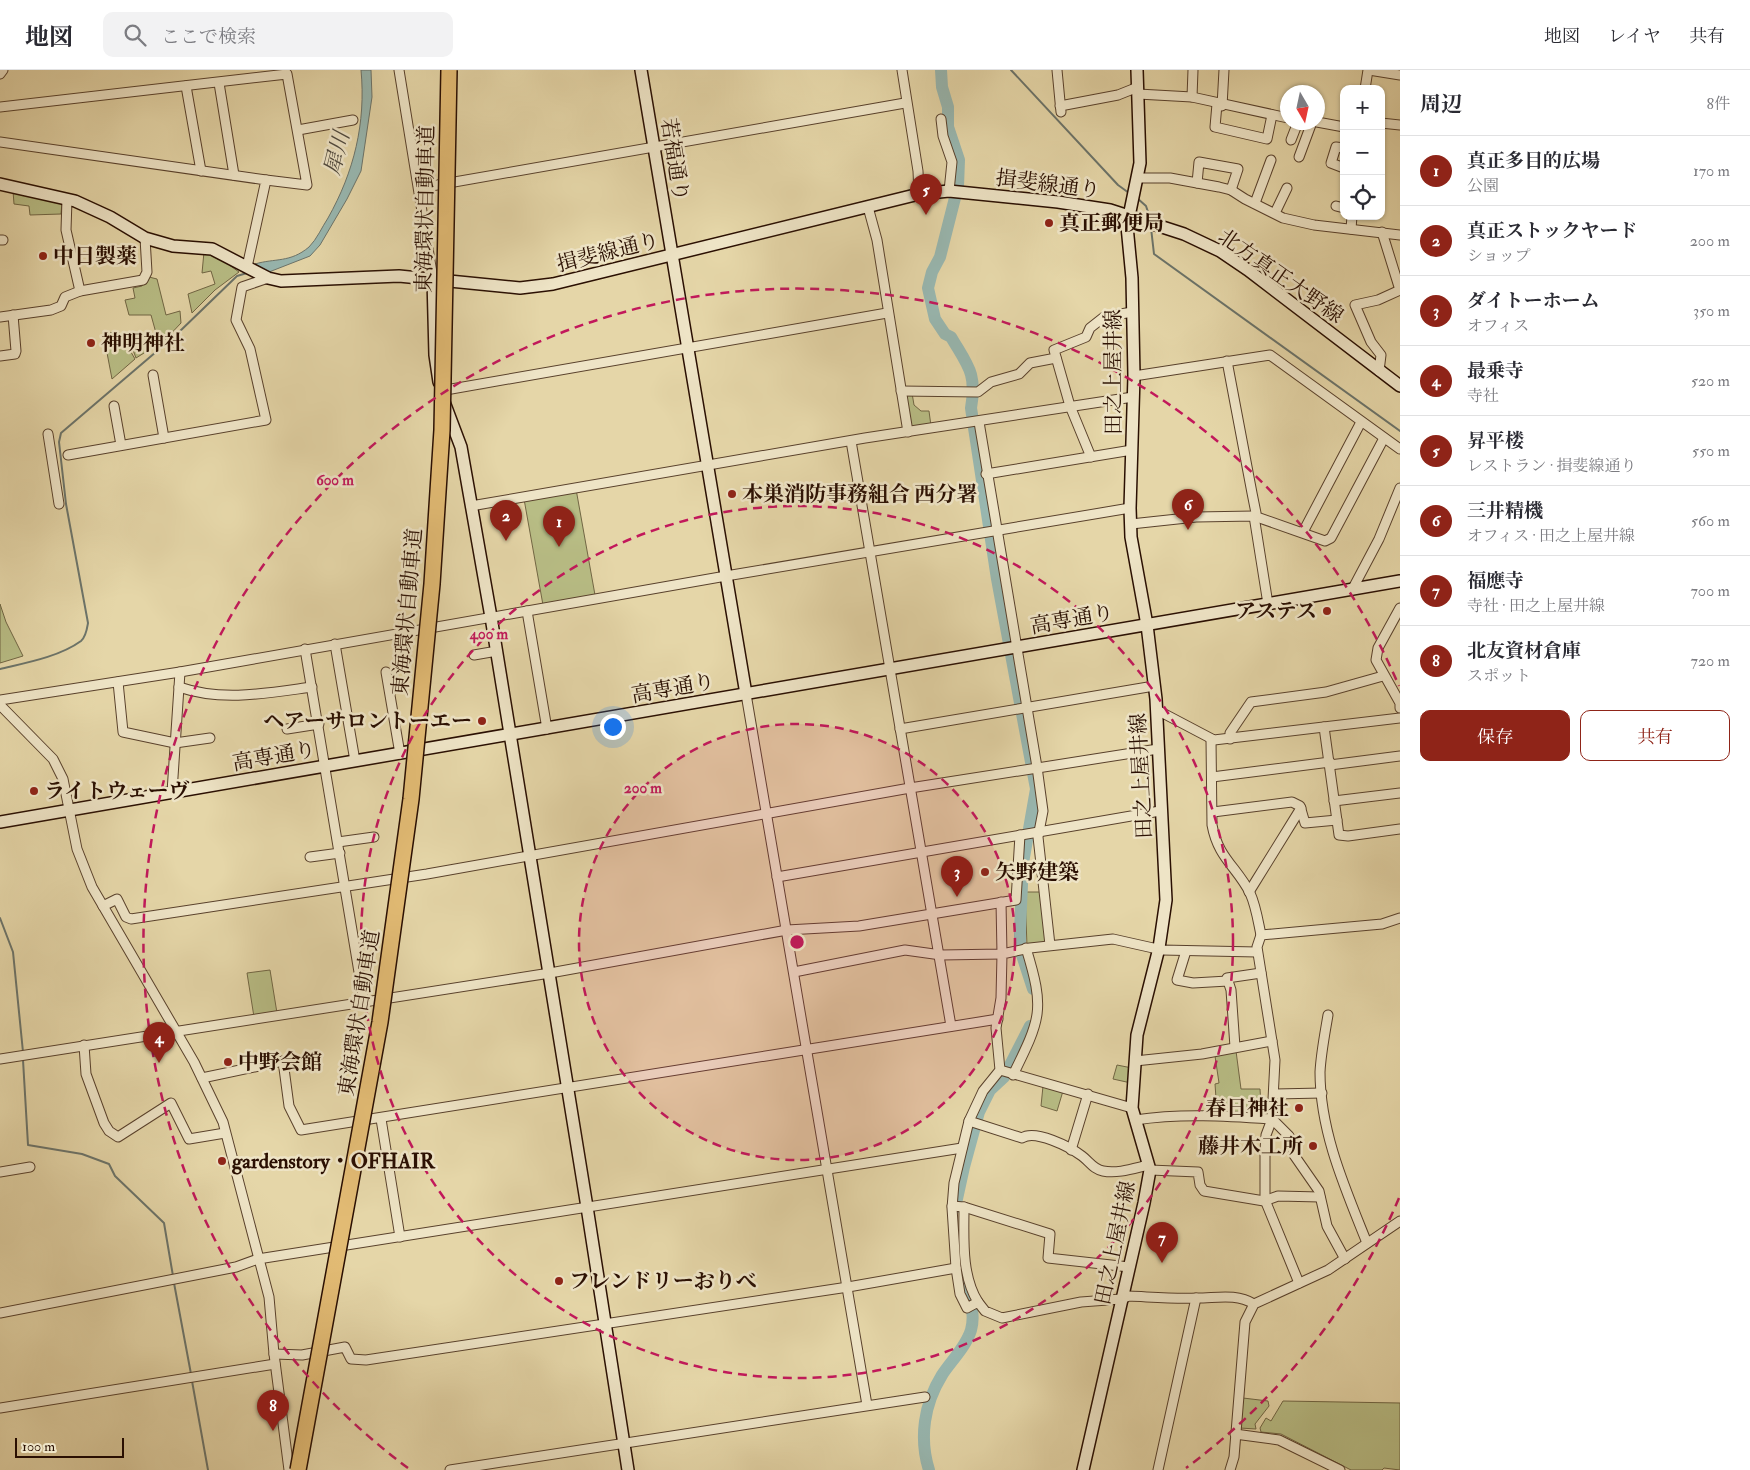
<!DOCTYPE html>
<html lang="ja">
<meta charset="utf-8">
<style>
:root{--surface:#fff;--page:#f2f2f3;--text:#2b2b33;--muted:#7c7c81;--line:#e1e1e2;--accent:#8f2418}
body{margin:0;font-family:"IM FELL Double Pica","Noto Serif JP",serif;background:var(--page);color:var(--text)}
.controls{position:absolute;right:15px;top:15px;display:grid;overflow:hidden;border-radius:10px;box-shadow:0 1px 4px #0004}
.controls button{width:45px;height:45px;display:grid;place-items:center;padding:0;border:0;border-bottom:1px solid var(--line);background:var(--surface);color:var(--text);font:25px sans-serif}
.compass{position:absolute;left:1280px;top:15px;width:45px;height:45px;border-radius:50%;background:var(--surface);box-shadow:0 1px 4px #0004;rotate:171deg}
.scale{position:absolute;left:15px;bottom:12px;width:109px;box-sizing:border-box;padding-left:5px;border:2px solid #2a0f02;border-top:0;font-size:14px;line-height:18px;white-space:nowrap;color:#2a0f02;-webkit-text-stroke:4px #eee4c6;paint-order:stroke}
.you{position:absolute;left:612px;top:656px;width:18px;height:18px;margin:-12px;border:4px solid #fff;border-radius:50%;background:#1a73e8;box-shadow:0 0 0 8px #1a73e833}
.badge{display:grid;place-items:center;width:32px;height:32px;border-radius:50%;background:var(--accent);color:#fff;font-size:16px;font-weight:700}
.pin{position:absolute;translate:-50% -41px;filter:drop-shadow(0 1px 2px #0008)}
.pin::after{content:'';position:absolute;top:26px;width:18px;height:15px;background:inherit;clip-path:polygon(0 0,100% 0,50% 100%)}
.list{margin:0;padding:0;list-style:none}
h2{display:flex;justify-content:space-between;align-items:center;height:65px;margin:0;padding:0 20px;font-size:21px}
h2 small{font-size:16px;font-weight:400;color:var(--muted)}
.list li{display:grid;grid-template-columns:32px 1fr auto;gap:15px;align-items:center;box-sizing:border-box;height:70px;padding:0 20px;border-top:1px solid var(--line)}
.list b{display:block;font-size:19px;white-space:nowrap}
.list p{margin:0;font-size:16px;white-space:nowrap;color:var(--muted)}
.list em{font-size:16px;font-style:normal;color:var(--muted)}
.actions{display:flex;gap:10px;padding:15px 20px}
.actions a{flex:1;padding:11px 0;border:1px solid var(--accent);border-radius:10px;text-align:center;font-size:18px;color:var(--accent)}
.actions .main{background:var(--accent);color:#fff}
.icon{flex:none;width:28px;height:28px;fill:none;stroke:currentColor;stroke-width:2;stroke-linecap:round;stroke-linejoin:round}
.map{position:relative;flex:none;width:1400px;height:1400px;overflow:hidden}
header{display:flex;align-items:center;gap:30px;box-sizing:border-box;height:70px;padding:0 25px;background:var(--surface);border-bottom:1px solid var(--line)}
header strong{font-size:24px}
nav{display:flex;gap:28px;margin-inline-start:auto;font-size:18px}
.search{width:350px;height:45px;background:var(--page);display:flex;align-items:center;gap:12px;box-sizing:border-box;padding:0 18px;border-radius:10px;color:var(--muted);font-size:19px}
main{display:flex}
aside{flex:1;background:var(--surface)}
.map>svg:first-child{display:block}
</style>
<header>
<strong>地図</strong>
<div class="search"><svg class="icon" aria-label="search" viewBox="0 0 24 24"><circle cx="10" cy="10" r="6"/><path d="M15 15l6 6"/></svg>ここで検索</div>
<nav><a>地図</a><a>レイヤ</a><a>共有</a></nav>
</header>
<main>
<div class="map">
<svg width="1400" height="1400" viewBox="0 0 1400 1400">
<rect width="100%" height="100%" fill="#e5d6a8"/>
<filter id="stains"><feTurbulence type="fractalNoise" baseFrequency=".004" numOctaves="4"/><feColorMatrix values="0 0 0 0 .2 0 0 0 0 .09 0 0 0 0 .02 0 0 0 .5 -.17"/></filter>
<radialGradient id="worn" r=".72"><stop offset=".6" stop-color="#630" stop-opacity="0"/><stop offset="1" stop-color="#630" stop-opacity=".3"/></radialGradient>
<g fill="#b8bd85" stroke="#716644">
<path d="M 13,121 L 62,132 L 61,144 L 30,145 L 29,136 L 14,134 Z"/>
<path d="M 204,182 L 218,187 L 239,202 L 215,220 L 192,243 L 188,224 L 215,214 L 211,201 L 202,203 Z"/>
<path d="M 149,207 L 157,209 L 166,245 L 180,241 L 181,253 L 165,270 L 136,288 L 133,280 L 141,278 L 139,269 L 156,263 L 151,245 L 129,245 L 125,230 L 135,228 L 133,218 L 142,216 Z"/>
<path d="M 103,262 L 120,263 L 135,289 L 112,309 Z"/>
<path d="M 912,323 L 914,335 L 921,341 L 929,341 L 931,356 L 911,358 L 905,326 Z"/>
<path d="M 576,419 L 595,525 L 543,535 L 524,429 Z"/>
<path d="M 0,534 L 6,552 L 23,586 L 0,593 Z"/>
<path d="M 1025,822 L 1042,822 L 1047,873 L 1027,876 Z"/>
<path d="M 270,900 L 277,943 L 254,947 L 247,903 Z"/>
<path d="M 1236,981 L 1241,1019 L 1260,1019 L 1261,1035 L 1269,1035 L 1268,1042 L 1217,1043 L 1215,1014 L 1219,1013 L 1215,986 Z"/>
<path d="M 1117,995 L 1132,998 L 1131,1013 L 1113,1009 Z"/>
<path d="M 1043,1016 L 1063,1021 L 1057,1041 L 1041,1036 Z"/>
<path d="M 1243,1328 L 1268,1331 L 1269,1336 L 1255,1354 L 1256,1359 L 1240,1358 Z"/>
<path d="M 1283,1331 L 1400,1333 L 1400,1400 L 1384,1398 L 1382,1400 L 1351,1400 L 1281,1364 L 1261,1362 L 1260,1358 L 1266,1348 L 1271,1351 Z"/>
</g>
<path fill="#98b7b0" stroke="#6c746a" d="M 361,0 L 371,0 L 372,27 L 361,101 L 347,129 L 320,175 L 310,186 L 269,202 L 255,194 C 275,188 290,193 309,177 C 317,169 322,157 328,148 C 354,102 366,53 361,0 Z"/>
<g fill="none" stroke-linecap="round" stroke-linejoin="round">
<g stroke="#6c746a" stroke-width="2">
<path d="M 1011,0 L 1118,115 L 1129,123"/>
<path d="M 1137,128 L 1146,136 L 1150,148"/>
<path d="M 1151,158 L 1154,184 L 1400,361"/>
<path d="M 0,599 C 25,593 59,587 81,571 C 86,567 87,559 88,553 L 66,434 L 59,372 L 61,363 L 177,264 L 237,206 L 247,203"/>
<path d="M 0,848 L 13,882 L 23,982"/>
<path d="M 23,990 L 28,1075 L 82,1084 L 109,1094 L 115,1106 L 164,1153 L 173,1206"/>
<path d="M 174,1213 L 191,1304"/>
<path d="M 192,1311 L 208,1400"/>
</g>
<g stroke="#98b7b0" stroke-width="12">
<path d="M 941,0 L 942,17 L 948,37 L 948,57 L 959,90 L 958,116 L 940,187 L 932,202 L 928,218 L 935,249 L 945,264 L 951,267 C 968,296 977,303 971,338 L 997,509 L 1036,719 L 1023,793 L 1020,858 L 1020,879 L 1033,919"/>
<path d="M 955,1138 L 964,1097 L 979,1042 L 990,1020 L 1004,1007 L 1030,956"/>
<path d="M 929,1400 C 919,1368 924,1334 942,1305 C 951,1291 966,1277 971,1260 C 977,1237 965,1226 961,1205 C 959,1193 959,1180 958,1167"/>
</g>
<defs>
<g id="street">
<path d="M 399,0 L 433,209"/>
<path d="M 902,0 L 918,101 L 919,124"/>
<path d="M 1057,0 L 1061,42"/>
<path d="M 1369,0 L 1400,5"/>
<path d="M 0,4 L 3,0"/>
<path d="M 219,13 L 234,105"/>
<path d="M 186,16 L 201,101"/>
<path d="M 1365,19 L 1368,0"/>
<path d="M 1138,24 L 1192,27 L 1288,48"/>
<path d="M 1192,27 L 1193,0"/>
<path d="M 1217,34 L 1215,57 L 1267,69 L 1272,45"/>
<path d="M 1060,36 L 1118,25 L 1138,17"/>
<path d="M 1222,36 L 1224,0"/>
<path d="M 0,37 L 287,4 L 307,115 L 266,110"/>
<path d="M 941,49 L 943,66 L 952,92 L 949,121"/>
<path d="M 1317,52 L 1344,57"/>
<path d="M 1381,53 L 1400,55"/>
<path d="M 298,60 L 353,50"/>
<path d="M 1291,70 L 1298,52"/>
<path d="M 0,72 L 266,110 L 247,197"/>
<path d="M 1344,78 L 1336,77 L 1331,93 L 1344,98"/>
<path d="M 1299,87 L 1312,52"/>
<path d="M 1138,108 L 1170,108 L 1219,117 L 1231,120 L 1245,129 L 1283,148 L 1314,155 L 1400,165"/>
<path d="M 1197,113 L 1199,92 L 1238,99 L 1231,120"/>
<path d="M 420,118 L 905,33"/>
<path d="M 67,129 L 66,160 L 80,221"/>
<path d="M 1255,133 L 1271,90"/>
<path d="M 1336,136 L 1344,138"/>
<path d="M 868,137 L 877,170 L 908,362"/>
<path d="M 1275,143 L 1287,118"/>
<path d="M 1351,159 L 1352,146"/>
<path d="M 1382,162 L 1400,220"/>
<path d="M 0,170 L 3,170"/>
<path d="M 0,247 L 51,240 L 61,236 L 65,227 L 80,221 L 143,210 L 147,202 L 145,168"/>
<path d="M 0,286 L 15,284 L 16,281 L 13,245"/>
<path d="M 1227,291 L 1252,423 L 1256,443 L 1254,446 L 1268,534"/>
<path d="M 1379,301 L 1381,285 L 1371,272 L 1355,235 L 1378,230 L 1400,220"/>
<path d="M 153,305 L 164,368"/>
<path d="M 1134,306 L 1270,285 L 1400,379"/>
<path d="M 440,321 L 887,243"/>
<path d="M 901,321 L 978,322 L 991,312 L 1019,304 L 1030,293 L 1056,288"/>
<path d="M 114,336 L 121,375"/>
<path d="M 979,352 L 1037,697 L 1043,741 L 1038,767 L 1050,875"/>
<path d="M 48,364 L 59,434"/>
<path d="M 851,371 L 951,956"/>
<path d="M 68,385 L 266,350 L 250,279 L 236,250 L 242,217 L 268,208"/>
<path d="M 1091,387 L 1070,336 L 1054,280 L 1086,267 L 1090,258 L 1104,247 L 1132,242"/>
<path d="M 986,404 L 1132,380"/>
<path d="M 471,436 L 865,368 L 1133,327"/>
<path d="M 1131,454 L 1196,447 L 1254,446 L 1325,471 L 1331,468 L 1384,368"/>
<path d="M 1303,462 L 1361,352"/>
<path d="M 1352,520 L 1379,469 L 1400,418"/>
<path d="M 1400,538 L 1378,578 L 1376,590 L 1400,633 L 1400,638"/>
<path d="M 527,541 L 547,659"/>
<path d="M 335,574 L 355,691"/>
<path d="M 305,579 L 364,932"/>
<path d="M 474,585 L 497,581"/>
<path d="M 386,602 L 400,684"/>
<path d="M 118,612 L 123,662 L 175,673 L 210,668"/>
<path d="M 179,617 C 222,632 268,623 312,617"/>
<path d="M 746,624 L 867,1335"/>
<path d="M 0,630 L 180,602 L 726,506 L 1130,438"/>
<path d="M 0,635 L 53,689 L 63,709 L 77,779 L 92,817 L 194,992 L 223,1052 L 269,1227 L 274,1284 L 289,1400"/>
<path d="M 1157,640 L 1214,670 L 1400,648"/>
<path d="M 1324,657 L 1339,765 L 1348,766 L 1400,759"/>
<path d="M 287,659 L 319,654"/>
<path d="M 900,659 L 1154,616"/>
<path d="M 1211,669 L 1212,755 C 1218,788 1237,797 1250,823 C 1256,836 1258,851 1261,865"/>
<path d="M 1230,669 L 1230,663 L 1251,632 L 1326,622 L 1383,606"/>
<path d="M 1330,695 L 1400,686"/>
<path d="M 1212,707 L 1330,692"/>
<path d="M 172,722 L 180,602"/>
<path d="M 1334,731 L 1400,723"/>
<path d="M 1213,742 L 1292,732 L 1300,736 L 1305,753 L 1337,750"/>
<path d="M 338,772 L 374,767"/>
<path d="M 310,787 L 340,783"/>
<path d="M 777,807 L 1160,741"/>
<path d="M 1249,822 L 1301,738"/>
<path d="M 103,836 L 117,829 L 126,847 L 131,849 L 427,804 L 910,718 L 1158,679"/>
<path d="M 1186,881 L 1177,910 L 1193,913 L 1228,911"/>
<path d="M 794,902 L 905,880 L 941,885 L 1002,884 L 1001,832"/>
<path d="M 1328,945 C 1325,963 1321,983 1320,1002 C 1320,1062 1345,1118 1367,1173"/>
<path d="M 84,975 L 86,1004 L 104,1053 L 109,1061 L 118,1067 L 171,1033 L 189,1069 L 225,1063"/>
<path d="M 1235,977 L 1231,920 L 1227,908 L 1261,903"/>
<path d="M 0,989 L 550,903 L 787,860 L 859,856 L 1016,830 L 1020,765"/>
<path d="M 1135,991 L 1202,984 L 1272,971"/>
<path d="M 1000,1000 L 1132,1038"/>
<path d="M 1013,1005 C 1041,948 1045,940 1026,878"/>
<path d="M 202,1008 L 283,991 L 289,1036 L 301,1060 L 998,949"/>
<path d="M 1275,1024 L 1322,1023"/>
<path d="M 381,1049 L 400,1167"/>
<path d="M 1135,1050 C 1181,1043 1226,1046 1272,1049 L 1289,1066 L 1294,1085 L 1319,1121 L 1327,1156 L 1345,1189"/>
<path d="M 969,1051 L 1022,1068 C 1035,1059 1070,1077 1082,1086 C 1090,1092 1093,1099 1103,1101 C 1118,1104 1135,1098 1149,1095"/>
<path d="M 1071,1080 L 1088,1024"/>
<path d="M 1150,1100 L 1198,1102 L 1200,1115 L 1204,1121 L 1264,1131 L 1278,1126 L 1320,1127"/>
<path d="M 0,1102 L 30,1097"/>
<path d="M 952,1136 L 964,1137 L 1050,1164 L 1048,1188 L 1129,1197"/>
<path d="M 964,1137 C 964,1167 961,1205 978,1232"/>
<path d="M 1299,1213 L 1265,1130 L 1265,1080 L 1266,1065 L 1272,1049 L 1275,990 L 1257,877 L 1261,865 L 1382,854 L 1400,848"/>
<path d="M 1254,1234 C 1236,1223 1217,1228 1197,1228 C 1174,1229 1152,1227 1129,1226 L 1121,1229 L 1081,1232 L 1002,1248 L 985,1241 L 978,1232 L 967,1238 L 960,1224 L 956,1198 L 952,1138 L 954,1113 L 969,1051 L 983,1021 L 1000,1000 L 996,958 L 1001,928 L 1002,884 L 1030,878 L 1113,869 L 1162,880 L 1257,882"/>
<path d="M 0,1243 L 236,1197 L 258,1189 L 962,1078"/>
<path d="M 274,1284 L 302,1285 L 345,1277 L 351,1289 L 366,1290 L 848,1217 L 956,1198"/>
<path d="M 0,1338 L 275,1294"/>
<path d="M 1235,1364 L 1279,1370 L 1340,1400"/>
<path d="M 450,1400 L 925,1327"/>
<path d="M 1158,1400 L 1196,1228"/>
<path d="M 1230,1400 L 1234,1387 L 1245,1252 L 1254,1234 L 1328,1200 L 1400,1151"/>
</g>
<g id="secondary">
<path d="M 641,0 L 746,624"/>
<path d="M 0,114 L 75,131 L 110,147 L 145,168 L 173,176 L 212,179 L 268,208 L 281,211 L 399,206 L 520,218 L 553,214 L 919,124 L 949,121 L 1058,132 L 1110,140 L 1184,164 L 1220,181 L 1248,200 L 1400,316"/>
<path d="M 433,209 L 435,285 L 439,312"/>
<path d="M 444,332 L 461,377 L 491,547 L 587,1137 L 628,1400"/>
<path d="M 0,752 L 1400,511"/>
<path d="M 1083,1400 L 1144,1133 L 1150,1100 L 1132,1038 L 1137,965 L 1159,878 L 1166,830 L 1156,629 L 1147,555 L 1131,467 L 1130,438 L 1134,306 L 1132,208 L 1127,156 L 1140,93 L 1137,0"/>
</g>
</defs>
<use href="#street" stroke="#59412c" stroke-width="11"/>
<use href="#secondary" stroke="#2a0f02" stroke-width="14"/>
<use href="#street" stroke="#eee4c6" stroke-width="9"/>
<use href="#secondary" stroke="#eee4c6" stroke-width="11"/>
<defs>
<path id="highway-bridge" d="M 298,1400 L 380,952 L 411,729 L 432,514 L 442,360 L 449,0"/>
</defs>
<use href="#highway-bridge" stroke="#2a0f02" stroke-width="18" stroke-linecap="butt"/>
<use href="#highway-bridge" stroke="#e2bb74" stroke-width="15"/>
</g>
<circle cx="797" cy="872" r="218" fill="#c2185b" fill-opacity=".12"/>
<g fill="none" stroke="#c2185b" stroke-width="2.5" stroke-dasharray="9 6">
<circle cx="797" cy="872" r="218"/>
<circle cx="797" cy="872" r="436"/>
<path d="M1399 1128A654 654 0 0 1 1186 1398M408 1398A654 654 0 1 1 1399 616"/>
</g>
<g fill="#8f2418" stroke="#eee4c6" stroke-width="2">
<circle cx="1049" cy="153" r="5"/>
<circle cx="43" cy="186" r="5"/>
<circle cx="91" cy="273" r="5"/>
<circle cx="732" cy="424" r="5"/>
<circle cx="1327" cy="541" r="5"/>
<circle cx="482" cy="651" r="5"/>
<circle cx="34" cy="721" r="5"/>
<circle cx="985" cy="802" r="5"/>
<circle cx="228" cy="992" r="5"/>
<circle cx="1299" cy="1038" r="5"/>
<circle cx="1313" cy="1076" r="5"/>
<circle cx="222" cy="1091" r="5"/>
<circle cx="559" cy="1211" r="5"/>
</g>
<g text-anchor="middle" stroke-width="5" stroke-linejoin="round" paint-order="stroke">
<g font-size="21" fill="#2a0f02" stroke="#eee4c6">
<text transform="translate(675 90) rotate(81)" y="7">若福通り</text>
<text transform="translate(1048 114) rotate(7)" y="7">揖斐線通り</text>
<text transform="translate(425 139) rotate(-89)" y="7">東海環状自動車道</text>
<text transform="translate(608 182) rotate(-14)" y="7">揖斐線通り</text>
<text transform="translate(1281 206) rotate(35)" y="7">北方真正大野線</text>
<text transform="translate(1113 302) rotate(-90)" y="7">田之上屋井線</text>
<text transform="translate(407 542) rotate(-85)" y="7">東海環状自動車道</text>
<text transform="translate(1072 549) rotate(-10)" y="7">高専通り</text>
<text transform="translate(673 618) rotate(-10)" y="7">高専通り</text>
<text transform="translate(274 686) rotate(-10)" y="7">高専通り</text>
<text transform="translate(1141 706) rotate(-93)" y="7">田之上屋井線</text>
<text transform="translate(359 943) rotate(-81)" y="7">東海環状自動車道</text>
<text transform="translate(1115 1173) rotate(-78)" y="7">田之上屋井線</text>
</g>
<g font-size="21" font-weight="bold" fill="#2a0f02" stroke="#eee4c6" text-anchor="start">
<text x="1059" y="160">真正郵便局</text>
<text x="53" y="193">中日製薬</text>
<text x="101" y="280">神明神社</text>
<text x="742" y="431">本巣消防事務組合 西分署</text>
<text x="1317" y="548" text-anchor="end">アステス</text>
<text x="472" y="658" text-anchor="end">ヘアーサロントーエー</text>
<text x="44" y="728">ライトウェーヴ</text>
<text x="995" y="809">矢野建築</text>
<text x="238" y="999">中野会館</text>
<text x="1289" y="1045" text-anchor="end">春日神社</text>
<text x="1303" y="1083" text-anchor="end">藤井木工所</text>
<text x="232" y="1098">gardenstory・OFHAIR</text>
<text x="569" y="1218">フレンドリーおりべ</text>
</g>
<g font-size="22" font-style="italic" fill="#504a3f" stroke="#eee4c6">
<text transform="translate(336 83) rotate(-76)" y="8">犀川</text>
</g>
</g>
<circle cx="797" cy="872" r="8" fill="#c2185b" stroke="#eee4c6" stroke-width="2.5"/>
<g font-size="15" text-anchor="middle" font-weight="bold" fill="#c2185b" stroke="#eee4c6" stroke-width="5" stroke-linejoin="round" paint-order="stroke">
<text x="335" y="415">600 m</text>
<text x="489" y="569">400 m</text>
<text x="643" y="723">200 m</text>
</g>
<rect width="100%" height="100%" filter="url(#stains)"/>
<rect width="100%" height="100%" fill="url(#worn)"/>
</svg>
<div class="controls">
<button>+</button>
<button>−</button>
<button><svg class="icon" aria-label="locate" viewBox="0 0 24 24"><circle cx="12" cy="12" r="6"/><path d="M12 2v4M12 18v4M2 12h4M18 12h4"/></svg></button>
</div>
<svg class="compass" viewBox="-18 -18 36 36"><path d="M0-13l5 13h-10z" fill="#e53935"/><path d="M0 13l5-13h-10z" fill="#7c7c81"/></svg>
<div class="scale">100 m</div>
<div class="you"></div>
<div class="pin badge" style="left:559px;top:477px">1</div>
<div class="pin badge" style="left:506px;top:471px">2</div>
<div class="pin badge" style="left:957px;top:827px">3</div>
<div class="pin badge" style="left:159px;top:993px">4</div>
<div class="pin badge" style="left:926px;top:145px">5</div>
<div class="pin badge" style="left:1188px;top:460px">6</div>
<div class="pin badge" style="left:1162px;top:1193px">7</div>
<div class="pin badge" style="left:273px;top:1361px">8</div>
</div>
<aside>
<h2>周辺<small>8件</small></h2>
<ul class="list">
<li><span class="badge">1</span><div><b>真正多目的広場</b><p>公園</p></div><em>170 m</em></li>
<li><span class="badge">2</span><div><b>真正ストックヤード</b><p>ショップ</p></div><em>200 m</em></li>
<li><span class="badge">3</span><div><b>ダイトーホーム</b><p>オフィス</p></div><em>350 m</em></li>
<li><span class="badge">4</span><div><b>最乗寺</b><p>寺社</p></div><em>520 m</em></li>
<li><span class="badge">5</span><div><b>昇平楼</b><p>レストラン · 揖斐線通り</p></div><em>550 m</em></li>
<li><span class="badge">6</span><div><b>三井精機</b><p>オフィス · 田之上屋井線</p></div><em>560 m</em></li>
<li><span class="badge">7</span><div><b>福應寺</b><p>寺社 · 田之上屋井線</p></div><em>700 m</em></li>
<li><span class="badge">8</span><div><b>北友資材倉庫</b><p>スポット</p></div><em>720 m</em></li>
</ul>
<div class="actions"><a class="main">保存</a><a>共有</a></div>
</aside>
</main>
